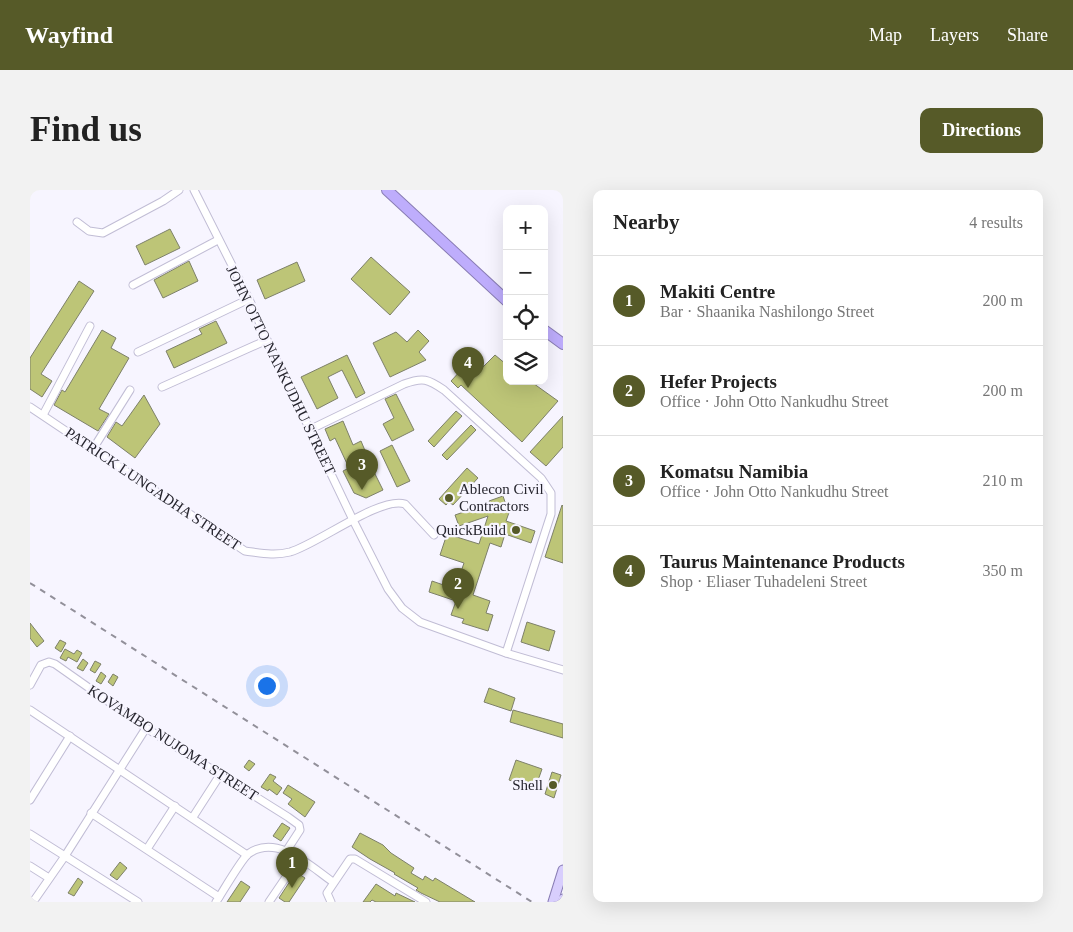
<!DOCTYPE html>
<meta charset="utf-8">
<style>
:root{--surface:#fff;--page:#f2f2f2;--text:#222;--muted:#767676;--line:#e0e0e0;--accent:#565a28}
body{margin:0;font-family:Georgia,serif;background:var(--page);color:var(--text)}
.controls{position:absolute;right:15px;top:15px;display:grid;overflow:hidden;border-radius:10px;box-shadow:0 5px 20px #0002}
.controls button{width:45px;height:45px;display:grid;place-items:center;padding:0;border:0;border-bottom:1px solid var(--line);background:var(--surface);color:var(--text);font:25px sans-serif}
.you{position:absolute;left:236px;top:495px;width:18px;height:18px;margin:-12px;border:4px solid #fff;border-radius:50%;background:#1a73e8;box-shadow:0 0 0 8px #1a73e833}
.badge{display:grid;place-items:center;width:32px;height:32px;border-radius:50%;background:var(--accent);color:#fff;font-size:16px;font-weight:700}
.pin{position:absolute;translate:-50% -41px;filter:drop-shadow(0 1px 2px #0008)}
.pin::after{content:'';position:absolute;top:26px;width:18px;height:15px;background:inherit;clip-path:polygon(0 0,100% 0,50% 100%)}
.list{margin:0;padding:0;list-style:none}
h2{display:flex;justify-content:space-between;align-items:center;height:65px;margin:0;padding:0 20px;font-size:21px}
h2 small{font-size:16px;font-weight:400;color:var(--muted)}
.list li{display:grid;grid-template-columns:32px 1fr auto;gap:15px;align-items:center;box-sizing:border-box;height:90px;padding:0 20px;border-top:1px solid var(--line)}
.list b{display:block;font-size:19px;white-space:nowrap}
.list p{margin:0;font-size:16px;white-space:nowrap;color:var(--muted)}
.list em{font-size:16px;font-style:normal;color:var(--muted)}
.icon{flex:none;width:28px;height:28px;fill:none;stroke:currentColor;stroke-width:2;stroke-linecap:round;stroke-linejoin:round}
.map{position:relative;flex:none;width:533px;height:712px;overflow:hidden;border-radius:10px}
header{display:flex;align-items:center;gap:30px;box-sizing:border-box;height:70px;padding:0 25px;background:var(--accent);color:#fff}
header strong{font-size:24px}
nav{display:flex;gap:28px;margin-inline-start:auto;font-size:18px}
.intro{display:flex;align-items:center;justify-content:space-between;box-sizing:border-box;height:120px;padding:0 30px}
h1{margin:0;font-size:35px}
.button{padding:12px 22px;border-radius:10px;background:var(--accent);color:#fff;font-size:18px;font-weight:700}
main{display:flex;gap:30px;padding:0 30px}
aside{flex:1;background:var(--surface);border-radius:10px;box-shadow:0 5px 20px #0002}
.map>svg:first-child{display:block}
</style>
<header>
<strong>Wayfind</strong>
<nav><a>Map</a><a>Layers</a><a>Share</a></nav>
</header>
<div class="intro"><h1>Find us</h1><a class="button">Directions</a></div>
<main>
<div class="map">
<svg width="533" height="712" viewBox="0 0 533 712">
<rect width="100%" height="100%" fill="#f7f5ff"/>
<g fill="#bdc577" stroke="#7d8069">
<path d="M 140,39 L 150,58 L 115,75 L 106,56 Z"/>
<path d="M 341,67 L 380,102 L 360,125 L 321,89 Z"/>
<path d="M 159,71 L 168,91 L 133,108 L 124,90 Z"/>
<path d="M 267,72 L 275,91 L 235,109 L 227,90 Z"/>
<path d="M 49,91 L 64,101 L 11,184 L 22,191 L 12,207 L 0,199 L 0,168 Z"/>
<path d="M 186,131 L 197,153 L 144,178 L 136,161 L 172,144 L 169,139 Z"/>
<path d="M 72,140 L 86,148 L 81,158 L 99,168 L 69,219 L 79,224 L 68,241 L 24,215 L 32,200 L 35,202 Z"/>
<path d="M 388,140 L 399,151 L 389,162 L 396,170 L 360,187 L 343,153 L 366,142 L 377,152 Z"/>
<path d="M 317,165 L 335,203 L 326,208 L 312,180 L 298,187 L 308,208 L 287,219 L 271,187 Z"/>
<path d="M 465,165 L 477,175 L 477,191 L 500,191 L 528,211 L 492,252 L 431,195 L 428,198 L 421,191 L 433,178 L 443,187 Z"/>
<path d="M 366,204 L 384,240 L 362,251 L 353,234 L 364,228 L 355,209 Z"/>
<path d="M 114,205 L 130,234 L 105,268 L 77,247 L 86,232 L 92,236 Z"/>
<path d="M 426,221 L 432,226 L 404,257 L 398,251 Z"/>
<path d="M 533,226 L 533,257 L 516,276 L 500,262 Z"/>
<path d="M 313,231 L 323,255 L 331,251 L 336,263 L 335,264 L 353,300 L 336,308 L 324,303 L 313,281 L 319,278 L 305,248 L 300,251 L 295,239 Z"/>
<path d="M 441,235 L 446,240 L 417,270 L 412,265 Z"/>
<path d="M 362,255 L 380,291 L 367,297 L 350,261 Z"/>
<path d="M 437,278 L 448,288 L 423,315 L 419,312 L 416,315 L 409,309 Z"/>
<path d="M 473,306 L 476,315 L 481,317 L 476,331 L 505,341 L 501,353 L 475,344 L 471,357 L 460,353 L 443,405 L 460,411 L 456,423 L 463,425 L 458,441 L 432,433 L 434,429 L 421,425 L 426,411 L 399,402 L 402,391 L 425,399 L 434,373 L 410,365 L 417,344 L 449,354 L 458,326 L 429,336 L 425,325 L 460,313 L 459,311 Z"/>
<path d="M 532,315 L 533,316 L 533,373 L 515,367 Z"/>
<path d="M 497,432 L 525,441 L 519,461 L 491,452 Z"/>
<path d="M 0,433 L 14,451 L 7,457 L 0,448 Z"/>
<path d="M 30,450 L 36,453 L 31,462 L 25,458 Z"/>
<path d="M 35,459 L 44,464 L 47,460 L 52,463 L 47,472 L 38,467 L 36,471 L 30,468 Z"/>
<path d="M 53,469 L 58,473 L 53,481 L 47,478 Z"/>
<path d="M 65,471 L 71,474 L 65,483 L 60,480 Z"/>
<path d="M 71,482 L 76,486 L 71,494 L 66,491 Z"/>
<path d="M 83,484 L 88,487 L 83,496 L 78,492 Z"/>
<path d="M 459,498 L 485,508 L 481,521 L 454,512 Z"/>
<path d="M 483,520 L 533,534 L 533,548 L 480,532 Z"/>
<path d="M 219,570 L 225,574 L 219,581 L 214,577 Z"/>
<path d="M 486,570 L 512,579 L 505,599 L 479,590 Z"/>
<path d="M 522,582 L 531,585 L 524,608 L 515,604 Z"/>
<path d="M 240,584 L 246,587 L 243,591 L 252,598 L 247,605 L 239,599 L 238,601 L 231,597 Z"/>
<path d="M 258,595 L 285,612 L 275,627 L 258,614 L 262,609 L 253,603 Z"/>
<path d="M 252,633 L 260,638 L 251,651 L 243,646 Z"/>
<path d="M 330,643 L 353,655 L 361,663 L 384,678 L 381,683 L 393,690 L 395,686 L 403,691 L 405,688 L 445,712 L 410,712 L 391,703 L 386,700 L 388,698 L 364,684 L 365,683 L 340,669 L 322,657 Z"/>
<path d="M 90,672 L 97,678 L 87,690 L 80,685 Z"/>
<path d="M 266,682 L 275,688 L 259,712 L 255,712 L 249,708 Z"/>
<path d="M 48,688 L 53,692 L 44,706 L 38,703 Z"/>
<path d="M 211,691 L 220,697 L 210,712 L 197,712 Z"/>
<path d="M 346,694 L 365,706 L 366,703 L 385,712 L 346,712 L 342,710 L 340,712 L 333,712 Z"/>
</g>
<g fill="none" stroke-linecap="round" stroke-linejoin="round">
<defs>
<g id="minor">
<path d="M 164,0 L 219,109 L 237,150 L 323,330 L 358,399 L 372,418 L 390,432 L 476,463 L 533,480"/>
<path d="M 47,32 L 59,41 L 73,43 L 133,11 L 149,0"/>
<path d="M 103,95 L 188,50"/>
<path d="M 108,162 L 219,109"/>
<path d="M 132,197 L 237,150"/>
<path d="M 0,217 L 215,361 C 231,363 244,366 260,362 C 288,354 350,306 375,314 L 404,345"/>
<path d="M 13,225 L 60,136"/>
<path d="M 279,240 L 374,194 C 393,187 398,189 414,200 L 511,288 L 521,303 L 521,324 L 476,463"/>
<path d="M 63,259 L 100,200"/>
<path d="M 0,495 L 11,475 L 19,472 L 25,474 L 116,538 L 258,627 L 269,635 L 270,640 L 257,660"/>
<path d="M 0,520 L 217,665"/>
<path d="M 0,610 L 40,546"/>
<path d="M 61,623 L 189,707"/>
<path d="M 163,627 L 190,585"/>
<path d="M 0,644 L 108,712"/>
<path d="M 117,659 L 145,616"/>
<path d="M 0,676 L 19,688"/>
<path d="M 3,712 L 35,666 L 116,538"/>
<path d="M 186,712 C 192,703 211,670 218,664 C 247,643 280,676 303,692"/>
<path d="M 239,712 L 269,668"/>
<path d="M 301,712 L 297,703 L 320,669 L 325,669 L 396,712"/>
</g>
<g id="major">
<path d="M 523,712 L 533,680"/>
<path d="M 532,712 L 533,709"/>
</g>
<g id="highway">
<path d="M 357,0 L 477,111"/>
<path d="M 514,140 L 533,154"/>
</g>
</defs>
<use href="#minor" stroke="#c1bdd5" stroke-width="9"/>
<use href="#major" stroke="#897db4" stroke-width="11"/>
<use href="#highway" stroke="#897db4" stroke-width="12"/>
<use href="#minor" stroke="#fff" stroke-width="7"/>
<use href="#major" stroke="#d8cefd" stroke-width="9"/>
<use href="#highway" stroke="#beadfc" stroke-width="10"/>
<path stroke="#92909a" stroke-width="2" stroke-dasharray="6 6" stroke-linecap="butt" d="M 0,393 L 502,712"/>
</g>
<g fill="#565a28" stroke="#f7f5ff" stroke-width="2">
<circle cx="419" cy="308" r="5"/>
<circle cx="486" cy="340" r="5"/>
<circle cx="523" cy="595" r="5"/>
</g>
<g text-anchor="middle" stroke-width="4.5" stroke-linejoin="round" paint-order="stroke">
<g font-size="15" fill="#26252e" stroke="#f7f5ff">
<text transform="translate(251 180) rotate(64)" y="5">JOHN OTTO NANKUDHU STREET</text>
<text transform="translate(123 299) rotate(34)" y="5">PATRICK LUNGADHA STREET</text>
<text transform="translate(143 553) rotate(33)" y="5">KOVAMBO NUJOMA STREET</text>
</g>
<g font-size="15" fill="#26252e" stroke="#f7f5ff" text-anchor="end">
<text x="429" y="304" text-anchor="start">Ablecon Civil<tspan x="429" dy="17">Contractors</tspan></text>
<text x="476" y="345">QuickBuild</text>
<text x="513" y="600">Shell</text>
</g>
</g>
</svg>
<div class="controls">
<button>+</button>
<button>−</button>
<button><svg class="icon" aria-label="locate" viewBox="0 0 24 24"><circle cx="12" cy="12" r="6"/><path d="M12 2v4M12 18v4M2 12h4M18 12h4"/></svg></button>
<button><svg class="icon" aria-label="layers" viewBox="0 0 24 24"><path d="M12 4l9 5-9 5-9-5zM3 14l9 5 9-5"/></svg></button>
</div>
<div class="you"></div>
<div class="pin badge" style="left:262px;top:698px">1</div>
<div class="pin badge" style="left:428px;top:419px">2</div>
<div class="pin badge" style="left:332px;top:300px">3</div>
<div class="pin badge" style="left:438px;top:198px">4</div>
</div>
<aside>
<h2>Nearby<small>4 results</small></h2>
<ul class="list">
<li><span class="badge">1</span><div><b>Makiti Centre</b><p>Bar · Shaanika Nashilongo Street</p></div><em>200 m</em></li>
<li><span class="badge">2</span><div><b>Hefer Projects</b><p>Office · John Otto Nankudhu Street</p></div><em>200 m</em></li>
<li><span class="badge">3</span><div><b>Komatsu Namibia</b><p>Office · John Otto Nankudhu Street</p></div><em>210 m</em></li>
<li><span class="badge">4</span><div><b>Taurus Maintenance Products</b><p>Shop · Eliaser Tuhadeleni Street</p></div><em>350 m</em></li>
</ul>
</aside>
</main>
